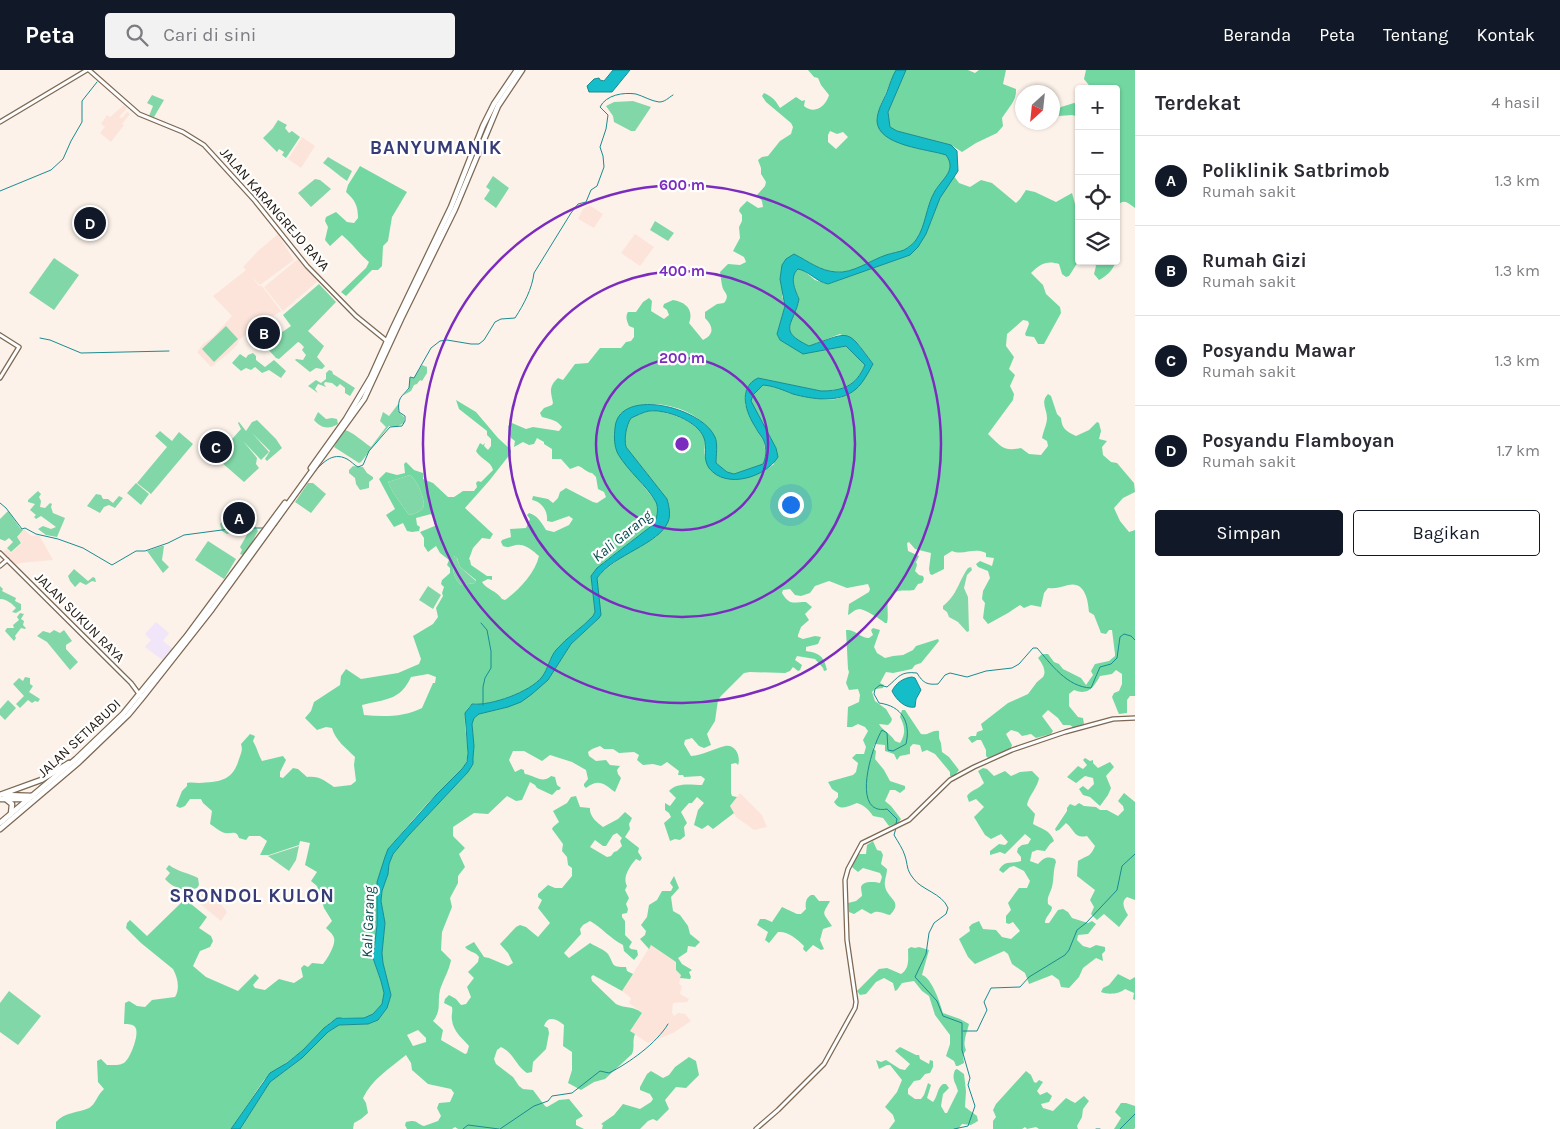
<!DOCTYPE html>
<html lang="id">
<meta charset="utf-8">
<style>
:root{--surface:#fff;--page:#f2f2f3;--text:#2b2b33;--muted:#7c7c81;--line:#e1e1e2;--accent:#111827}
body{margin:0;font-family:Karla,sans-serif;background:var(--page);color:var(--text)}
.controls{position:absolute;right:15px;top:15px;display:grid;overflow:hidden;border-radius:5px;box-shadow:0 1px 4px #0004}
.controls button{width:45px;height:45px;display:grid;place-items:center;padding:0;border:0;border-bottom:1px solid var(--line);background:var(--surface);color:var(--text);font:25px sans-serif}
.compass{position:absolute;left:1015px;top:15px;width:45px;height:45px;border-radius:50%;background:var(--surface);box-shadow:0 1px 4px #0004;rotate:207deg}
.you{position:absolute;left:790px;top:434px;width:18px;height:18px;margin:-12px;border:4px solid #fff;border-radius:50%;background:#1a73e8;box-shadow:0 0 0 8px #1a73e833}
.badge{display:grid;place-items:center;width:32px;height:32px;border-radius:50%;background:var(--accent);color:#fff;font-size:16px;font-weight:700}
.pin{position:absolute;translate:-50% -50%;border:2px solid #fff;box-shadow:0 1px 5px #0006}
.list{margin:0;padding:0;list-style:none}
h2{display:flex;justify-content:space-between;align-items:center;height:65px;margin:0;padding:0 20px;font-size:21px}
h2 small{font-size:16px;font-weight:400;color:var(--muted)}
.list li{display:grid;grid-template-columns:32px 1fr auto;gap:15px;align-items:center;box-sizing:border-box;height:90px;padding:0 20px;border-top:1px solid var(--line)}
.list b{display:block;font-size:19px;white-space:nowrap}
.list p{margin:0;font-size:16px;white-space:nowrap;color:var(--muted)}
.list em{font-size:16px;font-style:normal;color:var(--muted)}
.actions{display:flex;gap:10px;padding:15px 20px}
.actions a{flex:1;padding:11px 0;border:1px solid var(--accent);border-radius:5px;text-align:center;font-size:18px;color:var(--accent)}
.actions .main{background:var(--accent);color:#fff}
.icon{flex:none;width:28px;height:28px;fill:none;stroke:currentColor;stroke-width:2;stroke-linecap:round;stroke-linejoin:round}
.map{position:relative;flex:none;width:1135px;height:1059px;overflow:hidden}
header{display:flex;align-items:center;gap:30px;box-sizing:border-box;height:70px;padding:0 25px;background:var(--accent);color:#fff}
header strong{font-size:24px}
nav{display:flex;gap:28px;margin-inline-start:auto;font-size:18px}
.search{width:350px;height:45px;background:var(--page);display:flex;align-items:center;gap:12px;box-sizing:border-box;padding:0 18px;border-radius:5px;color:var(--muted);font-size:19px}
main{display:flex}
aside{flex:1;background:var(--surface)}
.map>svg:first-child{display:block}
</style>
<header>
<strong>Peta</strong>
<div class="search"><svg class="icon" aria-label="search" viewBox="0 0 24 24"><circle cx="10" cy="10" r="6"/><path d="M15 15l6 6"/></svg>Cari di sini</div>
<nav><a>Beranda</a><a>Peta</a><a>Tentang</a><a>Kontak</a></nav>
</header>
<main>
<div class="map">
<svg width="1135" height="1059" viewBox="0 0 1135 1059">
<rect width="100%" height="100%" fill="#fcf2e9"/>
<path fill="#f1e5f9" d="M 156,552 L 169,563 L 163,571 L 173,579 L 164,591 L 145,577 L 151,570 L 145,564 Z"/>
<g fill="#fde4da">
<path d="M 124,35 L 127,38 L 119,47 L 122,48 L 127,42 L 130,44 L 122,54 L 124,55 L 111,72 L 100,63 L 105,57 L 101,54 L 107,45 L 110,47 Z"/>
<path d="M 302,67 L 315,76 L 301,98 L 288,89 Z"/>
<path d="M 589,135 L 603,144 L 594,158 L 578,149 L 583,139 Z"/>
<path d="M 278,164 L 294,190 L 260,215 L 252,207 L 259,216 L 262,216 L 281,241 L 249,262 L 239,270 L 237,275 L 229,283 L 211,297 L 197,282 L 203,274 L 213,267 L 232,246 L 213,226 L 246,200 L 243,197 L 259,180 Z"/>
<path d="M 635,164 L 654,177 L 640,196 L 621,183 Z"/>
<path d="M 298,189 L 318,211 L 283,241 L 264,217 Z"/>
<path d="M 24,459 L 31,466 L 39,465 L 53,490 L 20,493 L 14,496 L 2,483 L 7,479 L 11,483 L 22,473 L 17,467 Z"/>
<path d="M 740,723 L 762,745 L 767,757 L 754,760 L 736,747 L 730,736 Z"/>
<path d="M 216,820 L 221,834 L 227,842 L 221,851 L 189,825 Z"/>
<path d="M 651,875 L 676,892 L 681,905 L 679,914 L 682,916 L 680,924 L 689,929 L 687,932 L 673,933 L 672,943 L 674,946 L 678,943 L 685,944 L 691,951 L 673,963 L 648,973 L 630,961 L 642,943 L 629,933 L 631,928 L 622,921 Z"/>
</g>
<g fill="#82d7a8">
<path d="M 152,25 L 164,30 L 154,47 L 149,46 L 153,36 L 147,33 Z"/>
<path d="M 633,31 L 651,37 L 635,61 L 631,61 L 614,52 L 613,46 L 606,36 L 614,32 Z"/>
<path d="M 278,50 L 287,55 L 285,58 L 289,63 L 292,61 L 300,67 L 286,88 L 282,85 L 284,82 L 279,79 L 277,82 L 263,68 L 273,58 Z"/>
<path d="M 328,87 L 352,101 L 347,111 C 338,105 332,99 323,93 Z"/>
<path d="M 493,106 L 509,118 L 496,138 L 484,129 L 490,120 L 486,117 Z"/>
<path d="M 315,109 L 320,110 L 331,119 L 311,137 L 298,123 Z"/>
<path d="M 655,151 L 674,163 L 668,171 L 650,160 Z"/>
<path d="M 54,188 L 79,205 L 54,240 L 29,223 Z"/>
<path d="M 319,214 L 336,232 L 308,261 L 324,276 L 317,287 L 325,296 L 322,299 L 316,298 L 310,302 L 295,290 L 296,289 L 303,290 L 306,285 L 302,280 L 304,277 L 300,273 L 298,272 L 279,289 L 276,288 L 253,263 L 257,261 L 268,274 L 271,273 L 269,268 L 270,264 L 266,258 L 266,255 L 272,255 L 276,263 L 278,265 L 291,256 L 283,245 Z"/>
<path d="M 226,256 L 238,269 L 214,292 L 202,279 Z"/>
<path d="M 253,283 L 256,286 L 256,290 L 265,297 L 274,290 L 286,301 L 281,308 L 269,300 L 262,303 L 255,297 L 251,300 L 246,298 L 241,301 L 232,293 L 240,284 L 246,288 L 248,285 Z"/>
<path d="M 422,295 L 427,297 L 427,303 L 422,311 L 420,310 L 417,314 L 414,315 L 411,321 L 402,326 L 409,319 L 410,308 L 414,308 Z"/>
<path d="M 329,300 L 332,301 L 333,304 L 355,318 L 350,326 L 345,323 L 345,318 L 340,314 L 337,317 L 332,313 L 325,312 L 324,314 L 326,317 L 318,314 L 315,319 L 318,323 L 308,316 L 316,310 L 321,313 L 326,309 L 326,303 Z"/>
<path d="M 399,333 L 398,341 L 404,347 L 404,353 L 396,357 L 389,356 L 361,392 L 359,393 L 334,377 L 341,363 L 345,360 C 354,363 362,371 371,377 L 386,357 L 380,351 L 383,342 L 389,346 Z"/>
<path d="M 318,342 L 326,349 L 332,348 L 337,349 L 338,354 C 328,360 321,358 314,350 Z"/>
<path d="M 257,350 L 276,369 L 282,378 L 267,391 L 265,389 L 270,381 L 252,363 L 269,382 L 261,390 L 243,371 L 257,388 L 256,394 L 259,398 L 244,412 L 213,385 L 233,368 L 241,359 L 238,353 L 239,352 L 246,361 L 252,352 Z"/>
<path d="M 160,361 L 172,371 L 179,362 L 193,374 L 151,424 L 137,413 L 167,377 L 155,366 Z"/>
<path d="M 353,396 L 363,397 L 367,403 L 373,407 L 373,409 L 369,412 L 369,418 L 360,420 L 356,414 L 355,408 L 349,403 L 349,400 Z"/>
<path d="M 410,405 C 416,408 427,432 423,438 C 421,441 413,445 409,445 C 402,434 393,425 388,412 Z"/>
<path d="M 136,413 L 149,424 L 141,435 L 127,423 Z"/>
<path d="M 308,413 L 313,413 L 326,424 L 311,443 L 295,432 Z"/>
<path d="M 38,421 L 41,424 L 39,427 L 41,431 L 40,437 L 45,438 L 50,433 L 52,434 L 51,437 L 53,443 L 65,448 L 57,467 L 46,465 L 38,459 L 43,456 L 51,459 L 56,457 L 41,446 L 36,449 L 34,447 L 36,445 L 30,440 L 35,434 L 28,432 L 28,430 Z"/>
<path d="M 96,424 L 101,425 L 103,429 L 108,429 L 113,433 L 119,426 L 123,428 L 115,438 L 109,435 L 104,437 L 100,443 L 87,436 Z"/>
<path d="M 231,440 L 237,443 L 234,448 C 239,455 247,457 254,454 L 258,461 L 246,483 L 243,485 L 240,484 L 242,480 L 240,477 L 248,463 L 244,460 L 240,463 L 234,462 L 227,464 L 222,461 L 220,454 L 227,443 Z"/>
<path d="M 8,441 L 20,458 L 23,460 L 17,467 L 21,473 L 11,482 L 7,478 L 13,472 L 9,468 L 5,471 L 0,469 L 0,449 Z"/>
<path d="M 208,471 L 236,489 L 224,509 L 195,490 Z"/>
<path d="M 162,476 L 164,476 L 162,490 L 169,497 L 163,503 L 147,481 Z"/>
<path d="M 456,486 L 460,497 L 476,511 L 475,513 L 461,515 C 452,507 453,498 453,487 Z"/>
<path d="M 971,497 L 972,500 L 967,505 L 964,518 L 968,527 L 969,561 L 967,562 L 958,552 L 949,547 L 947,542 L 943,539 L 943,536 C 958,524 958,512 968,498 Z"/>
<path d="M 74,499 L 88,511 L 93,507 L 95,508 L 96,512 L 92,511 L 86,515 L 80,512 L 75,517 L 70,511 L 68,506 Z"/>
<path d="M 0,516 L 3,519 L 2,521 L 16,528 L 15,531 L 21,534 L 21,540 L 16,543 L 12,542 L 16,538 C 13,534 5,528 0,529 Z"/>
<path d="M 428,516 L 441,525 L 433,539 L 419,530 Z"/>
<path d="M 20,543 L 24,544 L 21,549 L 24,551 L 23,555 L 26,558 L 25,559 L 21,558 L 15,566 L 16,568 L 14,571 L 5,561 L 7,558 L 14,558 L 13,555 L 19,550 L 17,547 Z"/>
<path d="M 54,560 L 60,563 L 64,560 L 72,571 L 66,575 L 66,579 L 78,592 L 70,600 L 47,572 L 37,566 L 43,561 L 50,563 Z"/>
<path d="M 25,607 L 30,608 L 30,614 L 33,616 L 29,622 L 40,629 L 38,632 L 35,631 L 32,633 L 28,630 L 20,638 L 16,634 L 24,626 L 13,614 L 19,608 L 23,611 Z"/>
<path d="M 8,630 L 16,638 L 5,650 L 0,645 L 0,639 Z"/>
<path d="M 299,776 L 296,790 L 289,801 L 268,786 Z"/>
<path d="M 169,795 C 176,801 189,803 198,808 L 199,815 L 197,818 C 185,822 174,819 165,809 L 170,803 L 166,799 Z"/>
<path d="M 9,921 L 41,946 L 18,975 L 0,962 L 0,933 Z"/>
</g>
<g fill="#73d7a2" fill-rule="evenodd">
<path d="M 808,0 L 896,0 L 881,34 L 877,51 L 911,77 L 947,85 C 957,100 943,108 935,121 C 926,136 926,157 916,170 C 912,174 909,177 904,180 C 899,182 892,183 886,185 C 871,190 852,204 836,202 C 820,201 808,191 794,184 L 782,226 L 785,236 L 777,264 L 780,270 L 825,280 L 846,276 L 865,295 C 855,316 844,321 821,321 L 758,308 L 748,316 L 745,324 L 745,334 L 757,360 L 764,370 L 766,389 L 763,394 L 734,404 L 727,402 L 716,393 C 716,386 718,373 714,367 C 702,342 665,330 640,335 C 635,336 630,338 625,340 L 618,384 L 657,433 L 658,447 L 654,454 L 603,493 L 591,506 L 595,542 L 593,546 C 582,558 567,567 556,580 C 550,587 548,599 542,607 C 530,622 491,636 472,634 C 456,646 473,675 466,693 C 463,700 444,717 437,724 C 419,741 404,761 388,779 L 377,812 L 377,855 L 373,888 L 381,911 L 384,923 L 382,934 L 373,944 L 364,948 L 343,947 L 331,952 L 324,958 L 303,980 L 264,1010 L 231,1059 L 56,1059 L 56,1052 C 65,1042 77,1043 89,1038 C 96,1034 97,1025 104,1019 L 98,1012 L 97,991 L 101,989 L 107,995 C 113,995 122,996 126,991 C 131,986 140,963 135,957 C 133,954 128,954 124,954 L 125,933 L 129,931 L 137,936 L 145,937 L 152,930 L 175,927 C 180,919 178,908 173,899 L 141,873 L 126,858 L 127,853 L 130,850 L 147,866 L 185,829 L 207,847 L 199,858 L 211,866 L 213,871 L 210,877 L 200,881 L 193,896 L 206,907 L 238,921 L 255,904 L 259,908 L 253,915 L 255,918 L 265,920 L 279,909 L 294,913 L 303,907 L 301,898 L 304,895 L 308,897 L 312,893 L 323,894 C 327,889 336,875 334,868 C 333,864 329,861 326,858 L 332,851 L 324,838 L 317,816 L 311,811 L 317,802 L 305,795 L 310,773 L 300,771 L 299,775 L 269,785 L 260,785 L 267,771 L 260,766 L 249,766 L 246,770 L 239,768 C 236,760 233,764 225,763 C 220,762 215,757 210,754 L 212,741 L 203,733 L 201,729 L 190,729 L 185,736 L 180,738 L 176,736 L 182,721 L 187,716 L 187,713 C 192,712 195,713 199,713 C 219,712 233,711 239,689 C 241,683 243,680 241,674 L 250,664 L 255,666 L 253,671 C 257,678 258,684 262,691 L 283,686 L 286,690 L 280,702 L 280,707 L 283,708 L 293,698 L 298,699 L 307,707 C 321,706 324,711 334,717 L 351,715 L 356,711 L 354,695 L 355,687 C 346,678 335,670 332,658 L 326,657 L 317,660 L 305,648 L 311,641 L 314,632 L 340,615 L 341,606 L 346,599 L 361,609 L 398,603 L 419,594 L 421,589 L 413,566 L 433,554 L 438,547 L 436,538 L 443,526 L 442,523 L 444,517 L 441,514 L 442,510 L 450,503 L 450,498 L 447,495 L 449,490 L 440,483 L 436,476 L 428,482 L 424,476 L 424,468 L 420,462 L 437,455 L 431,444 L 416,448 L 417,455 L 420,457 L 419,461 L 412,462 L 407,461 L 403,453 L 394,457 L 386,445 L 395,439 L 379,409 L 386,402 L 397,405 L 405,403 L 404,394 L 406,392 L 414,400 L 423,403 L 423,409 L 433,413 L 448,427 L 454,427 L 463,421 L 474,421 L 477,417 L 476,413 L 478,411 L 481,412 L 493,400 C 491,391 480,389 476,381 L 480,373 L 483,375 L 485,373 L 484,376 L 488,380 L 491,376 L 491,369 L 487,365 L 487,361 L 459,339 L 456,330 L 476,342 L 498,368 L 511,380 L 511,383 L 489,411 L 465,438 L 493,464 L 490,469 L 482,468 L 473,478 L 469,489 L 470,490 L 471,495 L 487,506 L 492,506 L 492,510 L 488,509 L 482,512 C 487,520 496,520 502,529 L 505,530 C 519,520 535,503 539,486 C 534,482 527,475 520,475 C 514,474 510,479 503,476 L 501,472 L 502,470 L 511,467 L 510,459 L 526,458 L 530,449 L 527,445 L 529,443 C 538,446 541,452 546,460 L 554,462 L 569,455 L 573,449 L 569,446 L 552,452 L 547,451 C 548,441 542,432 532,430 L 533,426 L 548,429 L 553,433 L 558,428 L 560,422 L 566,418 L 593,432 L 597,433 L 606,427 L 604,422 L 598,419 L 596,407 L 592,403 C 587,403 583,397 578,396 L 570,399 L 561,389 L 552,389 L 552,379 L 544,374 L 544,372 L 537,368 L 534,374 L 529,375 L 523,372 L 514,377 L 515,371 L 511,368 L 508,356 L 512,353 L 526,359 L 533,357 L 559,361 L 562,357 C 557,350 550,349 542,347 L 540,343 L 544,338 L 552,335 L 553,333 C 551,322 548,317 558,308 L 563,310 L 575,294 L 588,293 L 600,278 L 621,278 L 626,272 L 631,271 L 634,267 L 634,258 L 629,256 C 627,251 625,247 628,242 L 636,242 L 643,232 L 649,228 L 652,231 L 651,241 L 664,249 L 669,245 L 667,240 L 663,237 L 664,234 L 673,230 C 686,232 694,240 689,253 L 703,270 C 715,264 713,256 705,248 L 705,242 L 717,234 L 724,233 C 731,224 723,223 722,215 C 721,211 721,207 720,202 L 728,194 L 740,195 L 746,192 L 744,187 L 733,181 L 740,168 L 739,157 L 742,151 L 742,145 L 739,141 L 740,138 L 747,131 L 758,138 L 763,137 L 762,131 L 757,125 L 765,116 L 766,112 L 761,104 L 761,98 L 758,90 L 762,87 L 768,86 L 780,71 L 791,64 L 793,57 L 791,53 L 766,32 L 762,26 L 764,23 C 773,27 775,30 780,38 L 796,27 L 802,31 L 805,30 L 804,36 C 815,45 826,36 829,25 L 821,15 L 818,8 L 814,7 ZM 830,61 L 837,64 L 843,62 L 848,67 L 836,79 L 828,72 L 828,65 ZM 410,405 C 416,408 427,432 423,438 C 421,441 413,445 409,445 C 402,434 393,425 388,412 ZM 454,486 L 457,488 L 460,497 L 476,510 L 475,513 L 461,515 C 452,507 452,496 454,486 ZM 428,604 L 436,607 L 435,613 L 433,613 L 422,638 C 405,647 383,647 364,645 L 362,635 C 385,629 400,631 411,607 Z"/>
<path d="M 906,0 L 968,0 L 975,3 L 979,0 L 1006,0 L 1003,14 L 1016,19 C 1017,31 1008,38 1002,48 L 1003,56 L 997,63 L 976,73 L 962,82 L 951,75 L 897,61 L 890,57 L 888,42 Z"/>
<path d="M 1086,0 L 1135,0 L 1135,138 C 1128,133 1124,128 1117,136 L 1118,148 L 1116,148 L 1116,19 L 1092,19 L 1084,9 Z"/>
<path d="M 1074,33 L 1079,34 L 1079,47 L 1072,45 L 1059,46 L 1058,41 L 1061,37 Z"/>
<path d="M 360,96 L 407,122 L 392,147 L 388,171 L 383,176 L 382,196 L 378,200 L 372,200 L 346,226 L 341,222 L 366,198 L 369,192 C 358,183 352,173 342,165 L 330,176 L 325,170 L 328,157 L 325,151 L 326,147 L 336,142 L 347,152 L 354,153 L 358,148 C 358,136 355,130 346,122 L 348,115 Z"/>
<path d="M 954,106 L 959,113 L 970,117 L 981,110 L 992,113 L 1016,133 L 1020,129 L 1026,120 L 1035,122 L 1056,132 L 1072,123 L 1075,134 L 1079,136 L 1079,191 L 1116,191 C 1113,200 1107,206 1099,210 L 1094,204 L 1096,196 L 1093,192 L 1078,192 L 1069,206 L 1066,207 L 1062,204 L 1059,194 C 1047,190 1040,194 1031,203 L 1043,215 L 1046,224 L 1060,237 L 1061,243 L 1044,274 L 1038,274 L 1034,267 L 1026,266 L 1025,264 L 1029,254 L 1028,251 L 1023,250 L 1007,264 L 1006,276 L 1014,287 L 1009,299 L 1015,305 L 1010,316 L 1014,324 L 1013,330 L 988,364 C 1001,376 1003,382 1021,378 L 1029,384 L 1041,385 L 1048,376 L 1047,371 L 1042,368 C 1043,362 1047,354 1047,348 C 1047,339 1040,332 1048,324 L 1051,326 L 1057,344 L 1061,348 C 1062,359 1066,361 1076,366 L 1089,360 L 1097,352 L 1099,353 L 1101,361 L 1099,369 L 1107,371 L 1102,377 L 1103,385 L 1111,392 L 1117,393 L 1134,413 L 1135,422 L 1123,428 L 1114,438 L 1120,451 L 1129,462 L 1135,460 L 1135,626 L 1130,626 L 1127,630 L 1127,643 L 1119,644 L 1118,642 L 1112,627 L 1114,623 L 1119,621 L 1122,614 L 1122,604 L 1116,600 L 1112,604 L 1100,606 C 1094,617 1088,626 1074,620 L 1069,624 L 1069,636 L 1078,647 L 1083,648 L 1084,654 L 1074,658 L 1070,655 L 1063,655 L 1058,648 L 1048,640 L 1042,646 L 1053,661 L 1051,664 L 1036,668 L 1031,664 L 1022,666 L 1018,662 L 1011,660 L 1006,664 L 1012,675 L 1011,678 L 988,688 L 986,686 L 986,680 L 981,670 L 977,670 L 972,673 L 968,668 L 971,666 L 976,666 L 977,662 L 983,660 L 981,654 L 1008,633 L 1028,624 L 1037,612 L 1043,607 C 1047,601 1042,593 1038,588 L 1042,584 L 1048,584 L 1054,592 L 1059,594 L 1063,599 L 1081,608 L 1086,615 L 1093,605 L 1091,601 L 1095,594 L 1109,591 L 1115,586 L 1115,584 L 1112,560 L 1109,560 L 1106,564 L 1101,563 L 1094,545 L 1089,542 C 1088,530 1085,511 1068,515 C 1061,517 1055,519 1048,518 L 1044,523 L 1041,537 L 1031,535 L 1024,538 L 1020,535 L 1008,543 L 988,554 L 983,548 L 985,533 L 982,529 L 983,521 L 990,508 L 988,501 L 978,497 L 976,494 L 980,491 L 992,496 L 994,488 L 986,487 L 986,483 C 974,477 963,486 952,481 L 944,486 L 944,499 L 932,505 L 930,504 L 929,499 L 931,483 L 915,479 L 909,472 L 907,473 L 908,481 L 919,486 L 916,492 L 917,495 L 915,501 L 919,505 L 923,506 L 924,509 L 922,513 L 918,514 L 914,520 C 908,521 903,520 898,521 C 882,527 890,541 887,553 L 885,553 C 880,549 866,540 860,539 C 855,539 852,543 848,545 L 849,534 L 869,522 L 870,519 L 868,514 L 847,518 L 829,511 L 815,516 L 810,523 L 801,526 L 795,525 L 790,519 L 783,520 L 782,523 C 790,536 793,532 806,532 L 812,537 L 805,544 L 809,550 L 801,557 L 798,565 L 798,567 L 803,569 L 815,566 L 821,567 L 818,574 L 806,577 L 806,581 C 819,583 824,586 827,600 L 824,601 L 823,598 L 815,589 L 797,586 L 795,590 L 802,595 L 800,600 L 798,601 L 793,597 L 790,601 L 785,603 L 750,602 L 744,603 L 721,626 L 718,630 L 715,651 L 707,664 L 711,675 L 704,678 L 699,676 L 692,668 L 685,670 L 684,674 L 691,686 C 703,685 713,679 725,676 C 736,674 741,687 738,695 L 736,693 L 731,694 L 731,723 L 732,726 L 737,727 L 730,736 L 734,743 L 713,759 L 708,755 L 702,759 L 694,755 L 698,740 L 704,733 L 697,727 L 692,733 L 689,733 L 681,742 L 687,753 L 684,757 L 685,766 L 680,770 L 675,769 L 670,771 L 664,753 L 671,747 L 669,743 L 665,740 L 665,733 L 670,736 L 676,728 L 669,721 C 677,712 691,715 702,715 L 705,709 L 701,706 L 684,707 L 683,705 L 678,705 L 679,701 L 667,692 L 661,696 L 653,694 L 643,695 L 637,690 L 639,685 L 634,682 L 619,683 L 613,679 L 604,679 L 600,676 L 592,679 L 588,682 L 589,686 L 596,691 L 606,690 L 610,695 L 620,696 L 617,700 L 618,704 L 621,708 L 615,722 C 604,714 599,708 586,718 L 584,716 L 584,714 L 588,709 L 586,700 L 572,692 L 550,685 L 542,691 L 524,681 L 513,681 L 509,690 L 515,702 L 521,699 L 524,700 L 524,702 L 525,704 C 536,706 542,714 551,706 L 555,707 L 557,715 L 561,718 L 559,720 L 557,720 L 552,725 L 537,718 L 535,715 L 530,712 L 522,730 L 516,731 L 507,726 L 488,744 L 474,743 L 453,757 L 453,766 L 465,778 L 459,784 L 465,797 L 458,806 L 458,813 L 450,828 L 452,837 L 442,862 L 441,880 L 451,890 C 449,901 443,910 440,920 C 437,933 442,940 433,951 L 443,960 L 441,970 L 465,984 L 467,983 L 469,976 C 462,968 453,961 452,950 C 451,945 453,942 452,937 L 444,933 L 445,929 L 449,925 L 456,929 L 461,935 L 466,934 L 471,927 L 467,917 L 474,908 L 468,902 L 478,892 L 479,887 C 475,881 468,882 465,877 L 474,872 L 484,887 L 489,888 L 508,896 L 513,893 L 508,883 L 500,874 L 516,857 L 520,855 L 526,857 L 538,867 L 550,853 L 538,838 L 542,830 L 538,827 L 538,824 L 548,815 L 555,818 L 562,818 L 572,806 L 572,798 L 568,795 L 567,787 L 562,781 L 563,774 L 552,759 L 553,757 L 559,752 L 553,741 L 567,733 L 571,727 L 576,726 L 580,737 L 590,738 C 589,746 597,753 603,757 L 618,749 L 625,742 L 632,748 L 629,754 L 630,759 L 625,767 L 639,778 L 638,782 L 642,788 L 640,791 L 636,789 C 630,796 622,807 627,816 L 625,820 L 629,828 L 626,834 L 628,839 L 627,843 L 622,844 L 622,847 L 625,851 L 625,865 L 632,872 L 629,877 L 631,879 L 637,880 L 638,885 L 634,890 L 624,881 L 623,875 C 611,869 602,858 590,851 L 583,855 L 580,859 L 581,864 L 564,883 L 569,888 L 590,873 C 595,876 605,880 608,884 C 615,895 610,897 626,897 L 627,901 L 633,904 L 622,921 L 593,905 L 591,907 L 592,911 L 616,934 C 626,939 632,935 642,943 L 630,961 L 635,964 C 632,971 635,977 632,984 L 605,1009 L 594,1012 L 581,1020 L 568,1013 L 572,1000 L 572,982 L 563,976 L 564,955 C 557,949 548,945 544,956 L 548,958 L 549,963 L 546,979 L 533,992 L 532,1002 L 527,1003 C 516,996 514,983 501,977 L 497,980 L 494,989 L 496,994 L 513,1007 L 519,1016 L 523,1019 L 533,1020 L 545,1036 L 547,1037 L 559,1030 L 569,1029 L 583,1046 L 576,1050 L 576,1055 L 584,1059 L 458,1059 L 455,1057 L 452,1059 L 407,1059 L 405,1055 L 406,1052 C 418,1049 415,1053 424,1056 L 438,1051 L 441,1046 L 437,1038 L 439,1033 L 450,1032 L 454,1023 L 451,1019 L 428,1014 L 412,1000 L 411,993 L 406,985 C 389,999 372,1009 363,1028 L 366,1033 L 368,1043 L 361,1049 L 354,1053 L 353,1059 L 240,1059 L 270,1012 L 302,988 L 328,962 L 339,955 L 368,954 L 378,950 L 387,938 L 391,925 L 383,893 L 382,883 L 385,853 L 381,831 L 382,821 L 388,804 L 389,794 L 393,784 L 408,766 L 468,702 L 473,694 L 473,688 L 474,676 L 472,654 L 474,648 L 479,644 L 508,637 L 548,610 L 571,574 L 599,548 L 597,508 L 602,502 L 623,486 L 656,467 L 669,446 L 667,429 L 626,377 C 624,368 626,356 631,348 C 637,346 643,342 649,341 C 667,340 696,351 704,367 C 707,373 703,380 705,386 C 708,393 715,400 719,405 C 739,405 758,408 774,394 L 776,378 L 750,331 L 753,325 L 763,315 C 784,317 829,340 847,324 C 857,316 865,304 873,294 L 859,275 L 840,264 L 809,276 C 776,260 794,255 799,229 C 795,220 789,207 798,199 L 803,200 L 815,210 L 828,214 L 910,185 L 926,164 L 940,128 ZM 617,763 L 622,768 L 620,771 L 622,776 L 617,781 L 614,782 L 611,786 L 607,787 L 590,777 L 595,770 L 603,776 L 606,776 L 613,765 ZM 418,960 L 426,968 L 426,972 L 413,976 L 407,965 Z"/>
<path d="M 873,558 L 880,560 L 874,577 L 877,583 L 885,588 L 893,586 L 903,585 L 913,580 L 916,576 L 938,569 L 939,571 L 921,593 L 915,595 L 912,599 L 893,603 L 886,602 L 880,613 L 884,615 L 883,618 L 875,619 L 872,622 L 875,631 L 886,639 L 892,649 L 891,652 L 888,655 L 879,654 C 883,661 890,663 895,671 L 900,673 C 906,664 905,656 900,647 L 902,640 L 905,640 L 921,664 C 928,666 933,659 939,661 L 939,668 L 941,673 L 942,682 L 949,687 L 959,700 L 954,706 L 950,706 L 950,702 L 935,684 L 927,680 L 922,682 L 920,675 L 913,674 L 910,677 L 910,684 L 900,686 L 897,690 L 894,684 L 885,681 L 885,675 L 875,674 L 873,678 L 876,681 L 875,689 L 884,700 L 890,711 L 905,716 L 905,719 L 900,723 L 895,720 L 890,720 L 885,731 L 891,736 L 901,749 L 898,753 L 889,756 L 883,748 L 873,746 C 869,740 864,735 857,733 C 848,736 840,742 834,732 L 838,727 L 838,723 L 832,719 L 828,712 L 853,705 L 856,702 L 858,693 L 852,688 L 856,684 L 864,684 L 866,677 L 863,670 L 868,661 L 865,657 L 858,654 L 852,657 L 847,657 L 848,637 L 859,632 L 860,625 L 858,619 L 849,620 L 846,613 L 849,602 L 848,599 L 846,560 C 855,559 860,568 869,568 L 873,565 L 871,560 Z"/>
<path d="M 1085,688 L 1090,691 L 1093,690 L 1093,693 L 1098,698 L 1110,692 L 1114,697 L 1106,706 L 1111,718 L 1108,725 L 1100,736 L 1090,727 L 1083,725 L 1079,719 L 1083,716 L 1088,720 L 1094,714 L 1093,708 L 1085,706 L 1076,713 L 1067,707 L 1078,696 L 1083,699 L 1087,695 L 1083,690 Z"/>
<path d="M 983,698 L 987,699 L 994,706 L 1005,701 L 1011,706 L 1020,702 L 1032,701 L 1039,708 C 1038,717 1029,725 1027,735 L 1035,744 L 1033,754 C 1042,759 1050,760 1054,771 L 1050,774 L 1045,781 L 1037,780 L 1032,782 L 1030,791 L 1038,794 C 1044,788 1046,786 1055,789 L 1056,792 C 1053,800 1054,810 1052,817 C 1050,824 1047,826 1048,834 L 1052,837 C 1052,843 1045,846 1045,853 L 1049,853 L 1058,840 L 1063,839 L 1068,842 L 1072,848 L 1088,853 L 1092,851 L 1096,854 L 1088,864 L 1078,865 L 1077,870 L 1083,876 L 1090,878 L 1096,875 L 1105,877 L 1105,881 L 1102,884 L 1103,891 L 1096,888 L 1083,898 L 1079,907 L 1069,918 L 1061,917 L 1059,910 L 1052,905 L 1029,914 L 1025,903 L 1012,894 L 1008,884 L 1004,881 L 975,894 L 968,887 L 959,869 L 970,861 L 969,857 L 972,854 L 979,851 L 983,859 L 996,860 L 1002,867 L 1011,869 L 1020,861 L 1013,852 L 1009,854 L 1006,853 L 1006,846 L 1011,840 L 1008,833 L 1019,818 L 1027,818 L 1030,811 L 1024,801 L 1014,796 L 1010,797 L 1003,803 L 999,800 C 1004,790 1012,794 1021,791 L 1021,787 L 1017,782 L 1018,778 L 1022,775 L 1028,774 L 1031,769 L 1025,764 L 1005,784 L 1000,782 L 990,785 L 990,781 L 999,774 L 1005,775 L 1008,772 L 1001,764 L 991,769 L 985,765 L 974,747 L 984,737 L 976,729 L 969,732 L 967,726 C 971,720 979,719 984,713 L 978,701 Z"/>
<path d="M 1124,723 L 1135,732 L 1135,830 L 1127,827 C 1120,832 1125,840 1128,845 L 1119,857 L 1104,844 L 1097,850 L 1091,844 L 1094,837 L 1090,830 L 1095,820 L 1077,806 L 1078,791 C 1087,785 1090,788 1095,776 L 1087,766 C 1074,769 1075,760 1066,753 L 1059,760 L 1056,761 L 1055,759 L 1067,741 L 1067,738 L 1070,734 L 1075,736 L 1079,733 L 1084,736 L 1096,737 L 1100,740 L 1107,740 L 1118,746 L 1124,740 L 1123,736 L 1118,731 Z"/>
<path d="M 873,771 L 877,780 L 881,781 L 883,785 L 881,794 L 887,799 C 887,805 884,810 885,816 C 887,829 904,831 890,845 C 883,844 878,839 871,844 L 862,839 L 854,844 L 849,842 L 848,833 L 856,831 L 862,826 C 862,823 861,820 861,817 C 863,810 876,812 880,813 L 882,807 L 880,803 L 863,798 L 858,802 L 852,797 L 858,784 L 866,784 L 867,775 Z"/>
<path d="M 674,806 L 679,818 L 671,827 L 673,841 L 680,845 L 688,856 L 690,864 L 700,872 L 695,877 L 688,876 L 687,882 L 678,888 L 682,894 L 692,900 L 689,902 L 691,907 L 690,909 L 680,908 L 681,905 L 676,900 L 676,892 L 651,875 L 649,879 L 640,869 L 645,865 L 646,861 L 641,855 L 647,847 L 649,835 L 657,830 L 662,821 L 671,821 L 673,817 L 670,813 Z"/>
<path d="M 811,825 L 814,825 L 819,831 L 830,831 C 822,846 822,841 832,856 L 823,859 L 820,870 L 824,879 L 821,880 L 813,875 L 806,882 L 803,879 L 804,876 C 797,869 788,861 778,862 L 769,873 L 765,870 L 768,862 L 757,855 L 760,849 L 765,849 L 772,852 L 782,837 L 797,844 L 801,844 L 806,839 C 805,833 806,828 811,825 Z"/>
<path d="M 911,877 L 915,878 L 919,877 L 929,880 L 922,905 C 932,908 940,933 943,943 L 960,949 L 969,954 C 967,963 962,972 966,980 L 963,985 L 964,993 L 958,996 L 956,996 L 954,991 L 946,986 L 950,974 L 950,965 L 935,945 L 929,926 L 922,921 L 914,911 L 902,913 L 897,920 L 895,921 L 893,913 L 884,908 L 876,912 L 866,924 L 860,925 L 857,921 L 879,899 L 887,898 L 901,904 C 910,898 908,889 908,879 Z"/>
<path d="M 1118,904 L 1130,910 L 1135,907 L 1135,930 L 1133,929 L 1134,923 L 1125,919 C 1120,924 1108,925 1101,922 L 1103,918 L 1109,915 Z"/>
<path d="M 900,977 L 916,985 L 919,985 L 920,989 L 929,994 L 930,990 L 933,991 L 933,997 L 930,1003 L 925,1004 L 920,1010 L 914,1011 L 908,1019 L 908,1024 L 915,1029 L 921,1029 L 924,1025 L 928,1013 L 931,1015 L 927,1028 L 933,1032 C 938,1026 937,1018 943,1014 L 946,1014 L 949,1018 L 943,1024 L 941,1036 L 945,1043 L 947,1043 L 958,1021 C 956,1013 951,1009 955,1000 L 957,999 L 964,1004 L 966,1021 L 965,1037 L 977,1046 L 978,1051 L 971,1055 L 962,1054 L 958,1059 L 889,1059 L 895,1051 L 893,1045 L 885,1037 L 897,1022 L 902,1010 L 890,995 L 887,995 L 879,999 L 876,990 L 881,992 L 886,990 L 900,999 L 905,1000 L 910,994 L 895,981 Z"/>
<path d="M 689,987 L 696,991 L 699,1005 L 686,1018 L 676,1017 L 665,1030 L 669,1039 L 657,1051 L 653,1049 L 648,1051 L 640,1059 L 602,1059 L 603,1055 L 601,1054 L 614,1045 L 623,1034 L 640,1039 L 651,1032 L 653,1029 L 650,1024 L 640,1020 L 640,1017 L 647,1004 L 651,1001 L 663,1008 L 669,1005 L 675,997 Z"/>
<path d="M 1026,1001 L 1031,1005 L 1034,1012 L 1036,1013 L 1039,1010 L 1043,1012 L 1037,1021 L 1040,1025 L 1047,1022 L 1052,1026 L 1049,1032 L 1041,1034 L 1043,1038 L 1053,1041 L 1066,1028 L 1075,1033 L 1084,1026 L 1089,1031 L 1083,1039 L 1082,1047 L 1077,1056 L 1078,1059 L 1039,1059 L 1036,1057 L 1027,1059 L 1025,1057 L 1022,1059 L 993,1059 L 993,1051 L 996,1047 L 993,1040 L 996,1034 Z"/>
<path d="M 1121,1033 L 1126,1033 L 1135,1036 L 1135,1058 L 1134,1059 L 1114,1059 L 1121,1048 L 1115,1042 Z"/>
</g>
<g fill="#15bdc8" stroke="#198c91">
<path d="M 613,0 L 630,0 L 612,22 L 589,22 L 587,16 L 594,9 L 599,8 L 600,10 L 604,11 Z"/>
<path d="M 896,0 L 906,0 L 888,42 L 890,57 L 897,61 L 951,75 L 957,81 L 958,101 L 940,128 L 926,164 L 918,177 L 910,185 L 828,214 C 815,211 809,201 798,199 C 789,207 795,220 799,229 C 794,255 776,260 809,276 C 852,261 846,258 873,294 C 868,303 863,313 856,319 C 839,334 812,329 793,324 C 783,320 774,316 763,315 L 753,325 L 751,331 L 776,378 L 778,387 C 766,407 726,420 709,398 C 702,388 708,378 704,368 C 698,351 666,339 649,341 C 643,342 636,346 631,348 C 626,356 624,368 626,377 L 667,429 C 669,436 671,445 668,452 C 658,475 614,484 597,508 L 601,545 L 599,548 L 571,574 L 548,610 L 532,624 L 521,632 L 508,637 L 479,644 L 474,648 L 472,654 L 474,676 L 473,688 L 473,694 L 468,702 L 408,766 L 393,784 L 389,794 L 388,804 L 382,821 L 381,831 L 385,853 L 382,883 L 383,893 L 391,925 L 387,938 L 378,950 L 368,954 L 339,955 L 328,962 L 302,988 L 270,1012 L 240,1059 L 231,1059 L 270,1003 L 287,993 L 303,980 L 324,958 L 337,948 L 364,948 L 373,944 L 382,934 L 384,923 L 381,911 L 373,888 L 377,855 L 377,812 L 385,787 L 388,779 L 436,725 L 462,699 L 467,692 L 468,683 L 465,643 L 472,634 C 491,636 530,622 542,607 C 548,599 550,587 556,580 C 567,567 582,558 593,546 L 595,542 L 591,506 L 597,498 L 654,454 C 657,448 659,439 656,432 C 647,416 628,401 618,384 C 614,376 614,367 615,358 C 618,317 701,336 715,367 C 718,373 716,386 716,393 L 727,402 L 734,404 L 763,394 C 766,388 767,379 764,371 C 763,367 758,363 756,358 C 746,343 737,318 758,308 L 821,321 C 843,321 856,316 865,295 L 846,276 L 803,284 L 780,270 L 777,264 L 785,236 L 780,209 L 782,195 L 786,189 L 794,184 C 808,191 820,201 836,202 C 852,204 871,190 886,185 C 892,183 899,182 904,180 C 909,177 913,174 916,170 C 926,156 926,136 935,121 C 943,108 957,100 946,85 C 928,79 878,76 877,51 C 877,41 883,31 887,22 C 890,14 892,7 896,0 Z"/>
<path d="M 912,607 L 915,608 L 921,620 L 916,629 L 915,637 C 906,639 896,630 892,621 C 896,613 903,608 912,607 Z"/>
</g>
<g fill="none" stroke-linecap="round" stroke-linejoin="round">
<g stroke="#198c91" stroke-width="1">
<path d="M 0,121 L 51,100 L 63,89 L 71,71 L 82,52 L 82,31 L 97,12"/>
<path d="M 40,268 L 50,270 L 81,283 L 169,281"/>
<path d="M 312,405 C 321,394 332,381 347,389 C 351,391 354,395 358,397 L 363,395 L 369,381 L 390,357 L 402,356 L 405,351 L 405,346 L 399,342 C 397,327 402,327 409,318 L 410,307 L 414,308 L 431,278 L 440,271 L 447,270 L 471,274 L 479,274 L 484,270 L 495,252 L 501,249 L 515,248 C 524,234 532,219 534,203 L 571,143 L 578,134 L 586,132 L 591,120 L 597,116 L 604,97 L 603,86 L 600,77 L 606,59 L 608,45 L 600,37 C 606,25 623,22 636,24 C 643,26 651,31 659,32 C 665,32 668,28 673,25"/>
<path d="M 0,433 L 6,438 L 22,459 L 25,458 L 36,464 L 58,469 L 83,478 L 112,495 L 136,481 L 145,481 L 168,473 L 184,465 L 237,458 L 264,458"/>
<path d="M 273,457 L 275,457 L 301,419"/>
<path d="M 481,553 L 487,560 L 491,581 L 491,598 L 485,608 L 483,617 L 483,635"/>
<path d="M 896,754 L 897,749 L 887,739 C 850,746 872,676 882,660 L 887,663 L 888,680 L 893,681 L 906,674 C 911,652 902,636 879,633 L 874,624 L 875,619 L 880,615 L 887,617 C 899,607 900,601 917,603 C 923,613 927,615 938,614 L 945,605 L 950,603 L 967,607 L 986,601 L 1012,598 L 1019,594 L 1033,578 L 1037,578 C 1051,594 1067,617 1091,618 L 1100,597 L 1111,594 L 1117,588 L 1120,567 L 1124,564 L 1131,566 L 1135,570"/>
<path d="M 896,758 L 894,765 C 898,772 903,779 905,786 C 908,795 906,799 913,808 C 921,820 942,823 948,838 L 946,844 L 934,853 L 929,863 L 926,884 L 915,907 L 937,931 L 943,946 L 962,953 L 962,980 L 970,1008 L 968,1015 L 975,1036 L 968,1056 L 954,1059"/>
<path d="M 963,961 L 977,961 L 987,940 L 984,932 L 991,918 L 1020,917 L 1029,907 L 1065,885 L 1069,880 L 1077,860 L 1086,853 L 1117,820 L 1122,796 L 1135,784"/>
<path d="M 463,1059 L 468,1055 L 499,1059"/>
<path d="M 500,1059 L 534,1036 L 548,1031 L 552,1026 L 572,1023 L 600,1001 L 609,1003 C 629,993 657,973 668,954"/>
<path d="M 1096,1059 L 1100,1059"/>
<path d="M 1120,1059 L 1135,1044"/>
</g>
<defs>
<g id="secondary">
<path d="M 89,0 L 139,44 L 183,62 L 204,75 L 255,131 L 307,196 L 356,246 L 388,272"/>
<path d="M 0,52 L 87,0"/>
<path d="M 0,265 L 19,277 L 0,308"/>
<path d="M 0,483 L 131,613 L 142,628"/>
<path d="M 0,496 L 7,490"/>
<path d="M 756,1059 L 778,1040 L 824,994 L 855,938 L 856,932 L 847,870 L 845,810 L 848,799 L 862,773 L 909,750 L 950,710 L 974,697 L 1012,680 L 1065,662 L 1113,649 L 1135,648"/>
</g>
<g id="highway">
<path d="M 311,398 L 346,349 L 371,307 L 393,258 L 451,137 L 483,56 L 494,34 L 517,0"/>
<path d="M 0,725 L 41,710 L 69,693"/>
<path d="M 4,725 L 33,726"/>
<path d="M 0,729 L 29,729"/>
<path d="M 7,730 L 12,734 L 11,744"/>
<path d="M 0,753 L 76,689 L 123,644 L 186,567 L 285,433"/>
<path d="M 0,759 L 79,692 L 128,645 L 142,628 L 212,539 L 364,329 L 401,249 L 455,139 L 498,36 L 522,0"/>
</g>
</defs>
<use href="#secondary" stroke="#7c6853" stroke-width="5.5"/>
<use href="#highway" stroke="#7c6853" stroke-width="7"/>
<use href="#secondary" stroke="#fff" stroke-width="3"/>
<use href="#highway" stroke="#fff" stroke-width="4.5"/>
</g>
<g fill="none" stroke="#7b2cbf" stroke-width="2.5">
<circle cx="682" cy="374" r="86"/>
<circle cx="682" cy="374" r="173"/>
<circle cx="682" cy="374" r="259"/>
</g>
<g text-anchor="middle" stroke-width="4.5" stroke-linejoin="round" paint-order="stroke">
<g font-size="14" fill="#211911" stroke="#fff">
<text transform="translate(275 139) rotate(49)" y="5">JALAN KARANGREJO RAYA</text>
<text transform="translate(80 547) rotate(45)" y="5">JALAN SUKUN RAYA</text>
<text transform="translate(79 668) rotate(-43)" y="5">JALAN SETIABUDI</text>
</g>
<g font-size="15" font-style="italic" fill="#0a4c50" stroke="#fff">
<text transform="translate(622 466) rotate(-39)" y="5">Kali Garang</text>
<text transform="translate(368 852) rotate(-88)" y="5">Kali Garang</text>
</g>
<g font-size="19" font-weight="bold" letter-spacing="1" fill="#373c77" stroke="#fff">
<text x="436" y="84">BANYUMANIK</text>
<text x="252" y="832">SRONDOL KULON</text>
</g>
</g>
<circle cx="682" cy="374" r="8" fill="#7b2cbf" stroke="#fff" stroke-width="2.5"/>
<g font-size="15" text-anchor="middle" font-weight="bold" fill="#7b2cbf" stroke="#fff" stroke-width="4.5" stroke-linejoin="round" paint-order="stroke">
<text x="682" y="120">600 m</text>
<text x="682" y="206">400 m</text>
<text x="682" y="293">200 m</text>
</g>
</svg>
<div class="controls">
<button>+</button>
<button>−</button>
<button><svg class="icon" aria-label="locate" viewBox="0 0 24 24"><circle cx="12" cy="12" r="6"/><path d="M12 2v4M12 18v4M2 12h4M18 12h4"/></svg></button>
<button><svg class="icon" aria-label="layers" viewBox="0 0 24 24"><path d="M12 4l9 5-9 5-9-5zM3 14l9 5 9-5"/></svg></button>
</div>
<svg class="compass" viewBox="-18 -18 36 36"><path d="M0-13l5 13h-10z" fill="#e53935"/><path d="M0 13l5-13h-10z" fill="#7c7c81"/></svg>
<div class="you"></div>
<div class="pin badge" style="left:239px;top:448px">A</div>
<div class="pin badge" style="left:264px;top:263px">B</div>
<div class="pin badge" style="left:216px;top:377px">C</div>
<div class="pin badge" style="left:90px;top:153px">D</div>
</div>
<aside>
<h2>Terdekat<small>4 hasil</small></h2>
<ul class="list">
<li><span class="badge">A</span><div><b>Poliklinik Satbrimob</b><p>Rumah sakit</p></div><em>1.3 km</em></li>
<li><span class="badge">B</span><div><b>Rumah Gizi</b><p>Rumah sakit</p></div><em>1.3 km</em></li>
<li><span class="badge">C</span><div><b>Posyandu Mawar</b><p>Rumah sakit</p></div><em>1.3 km</em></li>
<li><span class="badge">D</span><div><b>Posyandu Flamboyan</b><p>Rumah sakit</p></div><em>1.7 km</em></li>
</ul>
<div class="actions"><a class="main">Simpan</a><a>Bagikan</a></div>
</aside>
</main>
